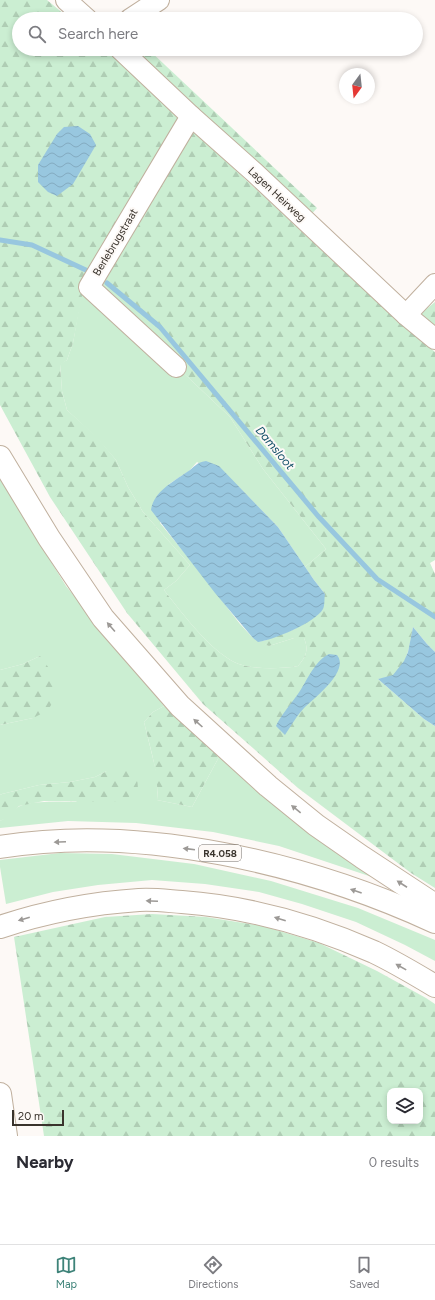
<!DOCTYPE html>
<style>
:root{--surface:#fff;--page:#f2f2f3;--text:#2b2b33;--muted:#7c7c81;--line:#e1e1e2;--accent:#3e8379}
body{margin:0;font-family:Figtree,sans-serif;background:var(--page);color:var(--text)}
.controls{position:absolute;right:12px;bottom:12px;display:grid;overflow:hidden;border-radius:8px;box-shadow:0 2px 6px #0003}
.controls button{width:36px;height:36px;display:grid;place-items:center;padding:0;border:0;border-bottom:1px solid var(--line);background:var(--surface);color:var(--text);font:20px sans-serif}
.compass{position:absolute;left:339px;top:68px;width:36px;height:36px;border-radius:50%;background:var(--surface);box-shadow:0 2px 6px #0003;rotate:195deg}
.scale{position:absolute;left:12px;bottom:10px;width:52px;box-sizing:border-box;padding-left:4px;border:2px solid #39332c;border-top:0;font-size:11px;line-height:14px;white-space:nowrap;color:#39332c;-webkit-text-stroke:3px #fdf9f6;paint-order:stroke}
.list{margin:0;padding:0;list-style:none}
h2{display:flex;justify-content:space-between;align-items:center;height:52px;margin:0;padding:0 16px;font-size:17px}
h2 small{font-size:13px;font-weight:400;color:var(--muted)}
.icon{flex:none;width:22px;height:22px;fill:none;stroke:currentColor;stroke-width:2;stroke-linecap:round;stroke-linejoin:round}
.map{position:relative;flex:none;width:435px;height:1136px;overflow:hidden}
.search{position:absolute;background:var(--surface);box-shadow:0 2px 6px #0003;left:12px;right:12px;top:12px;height:44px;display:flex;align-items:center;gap:10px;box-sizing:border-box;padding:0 14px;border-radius:22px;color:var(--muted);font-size:15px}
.sheet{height:108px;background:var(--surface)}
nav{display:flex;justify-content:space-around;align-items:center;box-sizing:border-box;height:56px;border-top:1px solid var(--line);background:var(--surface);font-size:11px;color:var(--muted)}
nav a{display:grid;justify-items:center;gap:2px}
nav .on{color:var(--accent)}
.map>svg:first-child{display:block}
</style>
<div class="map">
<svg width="435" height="1136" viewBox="0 0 435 1136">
<defs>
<pattern id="forest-firs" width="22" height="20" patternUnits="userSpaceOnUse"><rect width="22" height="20" fill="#cbeed2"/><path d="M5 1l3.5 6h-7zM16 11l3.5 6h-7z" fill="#afcdb4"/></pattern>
<pattern id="water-waves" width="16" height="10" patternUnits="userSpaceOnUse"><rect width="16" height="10" fill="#98c7df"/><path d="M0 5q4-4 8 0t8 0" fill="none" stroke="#84abc0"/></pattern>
</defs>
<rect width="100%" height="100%" fill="#fdf9f6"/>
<g fill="#cbeed2">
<path d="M 84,279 L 230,417 L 263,469 L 326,549 L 305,567 L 278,527 L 239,487 L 197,462 L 189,471 L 169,484 L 160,523 L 192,562 L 240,624 L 253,638 L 269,646 L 294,638 L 304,638 C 309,650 306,657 298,666 C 281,669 250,670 234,662 C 209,649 182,613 164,590 L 176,581 L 190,565 L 143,512 L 128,487 L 116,460 L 96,437 L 67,410 L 62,391 L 60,364 L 67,360 L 73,343 Z"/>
<path d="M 0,479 L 66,586 L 164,706 L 153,712 L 144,722 L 157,775 L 157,800 L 192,807 L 219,757 L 258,790 L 358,868 L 372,877 L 279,846 L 213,832 L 136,823 L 68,821 L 0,828 L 0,821 C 9,817 13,809 20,806 C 35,800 59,802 76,802 L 107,771 L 95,777 L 70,782 L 39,785 L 2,794 L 0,795 L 0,725 L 33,718 L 40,656 L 23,664 L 0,670 Z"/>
<path d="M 60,853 L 112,854 L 194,864 L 271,881 L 358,908 L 435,940 L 435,961 L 405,945 L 356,922 L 302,904 L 259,892 L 205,884 L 152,880 L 98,885 L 53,892 L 6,904 L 0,867 L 0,860 Z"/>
</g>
<g fill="url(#forest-firs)" fill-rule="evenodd">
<path d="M 0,0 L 47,0 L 70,19 L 19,19 L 19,49 L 105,49 L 398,321 L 435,352 L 435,560 L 430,563 L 435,574 L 435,652 L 427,644 L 413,627 C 410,643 408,664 394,675 C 390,678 382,678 378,679 L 424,719 L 435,726 L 435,888 L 411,873 L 298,788 L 203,704 L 127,613 L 50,497 L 0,405 ZM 85,280 L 230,417 L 263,469 L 326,549 L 305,567 L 314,580 L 325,594 L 295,629 L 266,640 L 258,642 L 269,646 L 294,638 L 304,638 C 309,650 306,657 298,666 C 281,669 250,670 234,662 C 209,649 182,613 164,590 L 176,581 L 190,565 L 143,512 L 128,487 L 116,460 L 97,437 L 67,410 L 62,391 L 60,365 L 67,360 L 73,343 Z"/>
<path d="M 127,49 L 148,49 L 317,208 L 309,217 Z"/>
<path d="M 435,302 L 435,327 L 420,314 Z"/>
<path d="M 40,656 L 57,679 L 56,698 L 47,711 L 33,718 L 0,725 L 0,670 L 23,664 Z"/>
<path d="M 164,706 L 219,757 L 192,807 L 157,800 C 159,773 150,748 144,722 L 153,712 Z"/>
<path d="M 122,766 L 137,776 L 138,789 L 124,801 L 101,802 L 44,801 L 19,806 L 7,818 L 0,821 L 0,795 L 2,794 L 39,785 L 70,782 L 95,777 L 107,771 Z"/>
<path d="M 152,914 L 206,917 L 263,926 L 319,943 L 377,971 L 426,998 L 435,1004 L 435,1136 L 44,1136 L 14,937 L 105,917 ZM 390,1091 L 420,1091 L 420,1121 L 390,1121 Z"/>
</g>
<g fill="url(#water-waves)">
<path d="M 78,126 L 90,134 L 96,145 L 73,184 L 57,196 L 48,192 L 38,182 L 38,165 L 57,134 L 64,127 Z"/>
<path d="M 206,461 L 219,466 L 278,527 L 314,580 L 325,594 C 324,599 325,605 323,609 C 315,623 273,640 258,642 L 253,638 L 215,593 L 151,510 C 154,491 173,482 187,472 C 195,467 195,463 206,461 Z"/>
<path d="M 413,627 L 427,644 L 435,652 L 435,726 L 424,719 L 378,679 L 393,675 L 404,661 L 408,652 Z"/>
<path d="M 329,654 L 337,655 C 350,670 316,697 305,707 C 297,715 291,726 285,735 L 276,726 C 281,715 288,708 295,698 C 307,683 312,663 329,654 Z"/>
</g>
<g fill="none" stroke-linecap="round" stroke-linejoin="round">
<g stroke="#98c7df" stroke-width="5">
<path d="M 0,240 L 32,245 L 88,271"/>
<path d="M 107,283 L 160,327 L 318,516 L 377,579 L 435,617"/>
</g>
<defs>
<g id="minor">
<path d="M 66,0 L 87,19"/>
<path d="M 130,19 L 159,0"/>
<path d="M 120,49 L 191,116 L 255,173 L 406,315 L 435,339"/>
<path d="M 406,315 L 435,284"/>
<path d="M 176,367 L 89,287 L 191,116"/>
</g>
<g id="motorway">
<path d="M 0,457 L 49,538 L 103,618 L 180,706 L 268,786 L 316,825 L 362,857 L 435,905"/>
<path d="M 0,847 C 141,824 307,863 435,922"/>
<path d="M 0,927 C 45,912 92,903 139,900 C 153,899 168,901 182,902 C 249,907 313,925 374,952 C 395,962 415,974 435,986"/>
<path d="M 0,1094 L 6,1136"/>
</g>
</defs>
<use href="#minor" stroke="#c0b09e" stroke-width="22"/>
<use href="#motorway" stroke="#c0b09e" stroke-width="24"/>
<use href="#minor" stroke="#fff" stroke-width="20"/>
<use href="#motorway" stroke="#fff" stroke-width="22"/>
</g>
<defs><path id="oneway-solid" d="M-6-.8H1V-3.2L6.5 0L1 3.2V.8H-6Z"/></defs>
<g fill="#9c9996">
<use href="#oneway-solid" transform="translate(111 627) rotate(-131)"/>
<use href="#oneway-solid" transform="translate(198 723) rotate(-138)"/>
<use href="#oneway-solid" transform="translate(296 809) rotate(-141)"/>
<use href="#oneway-solid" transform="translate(60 842) rotate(177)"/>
<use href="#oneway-solid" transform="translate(189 849) rotate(-173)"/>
<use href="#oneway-solid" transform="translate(402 884) rotate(-147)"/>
<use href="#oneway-solid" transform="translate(356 891) rotate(-161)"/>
<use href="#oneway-solid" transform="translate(152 901) rotate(-177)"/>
<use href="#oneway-solid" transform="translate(24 919) rotate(164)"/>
<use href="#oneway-solid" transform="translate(280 919) rotate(-163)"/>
<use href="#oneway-solid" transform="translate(401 967) rotate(-151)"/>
</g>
<g text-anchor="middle" stroke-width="4" stroke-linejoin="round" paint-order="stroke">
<rect fill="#fdf9f6" stroke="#746e69" stroke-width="1" x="199" y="845" width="42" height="16" rx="3"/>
<g font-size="10" font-weight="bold" fill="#39332c">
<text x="220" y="857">R4.058</text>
</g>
<g font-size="11" fill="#39332c" stroke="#fdf9f6">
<text transform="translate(277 194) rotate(43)" y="4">Lagen Heirweg</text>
<text transform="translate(115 242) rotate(-59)" y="4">Berlebrugstraat</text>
</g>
<g font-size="12" font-style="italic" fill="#135069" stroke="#fdf9f6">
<text transform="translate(275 448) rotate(50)" y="4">Damsloot</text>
</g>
</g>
</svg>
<div class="controls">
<button><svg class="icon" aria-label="layers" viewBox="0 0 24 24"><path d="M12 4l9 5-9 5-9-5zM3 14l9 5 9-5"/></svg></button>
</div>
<svg class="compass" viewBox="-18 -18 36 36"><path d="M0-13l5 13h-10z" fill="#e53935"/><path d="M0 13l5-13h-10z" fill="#7c7c81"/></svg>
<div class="scale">20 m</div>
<div class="search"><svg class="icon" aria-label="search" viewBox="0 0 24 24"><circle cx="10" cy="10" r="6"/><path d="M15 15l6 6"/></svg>Search here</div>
</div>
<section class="sheet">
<h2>Nearby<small>0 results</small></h2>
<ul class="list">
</ul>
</section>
<nav>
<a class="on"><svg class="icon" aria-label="map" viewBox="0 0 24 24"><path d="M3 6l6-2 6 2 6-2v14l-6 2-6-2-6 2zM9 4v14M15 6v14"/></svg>Map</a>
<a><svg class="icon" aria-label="directions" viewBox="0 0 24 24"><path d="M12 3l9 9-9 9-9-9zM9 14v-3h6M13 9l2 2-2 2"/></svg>Directions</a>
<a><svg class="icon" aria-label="saved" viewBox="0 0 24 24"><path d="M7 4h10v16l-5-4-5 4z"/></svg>Saved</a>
</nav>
